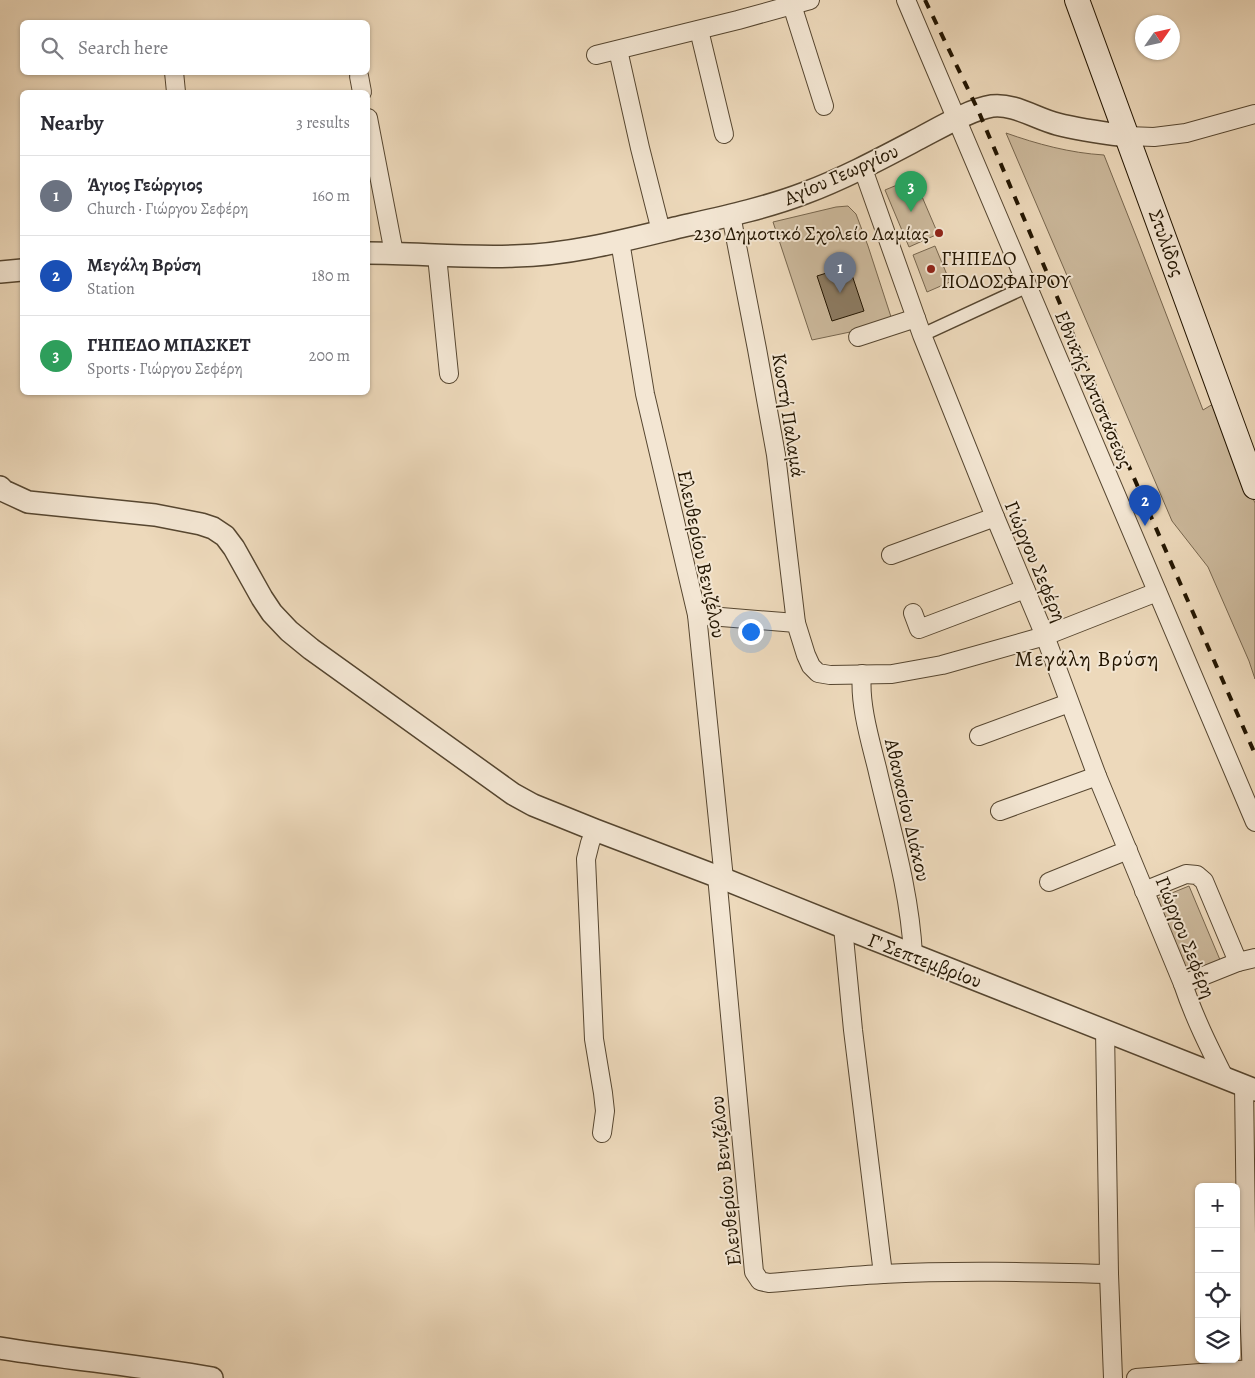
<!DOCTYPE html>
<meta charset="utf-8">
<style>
:root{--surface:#fff;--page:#f7f7f7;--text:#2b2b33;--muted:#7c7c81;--line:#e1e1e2;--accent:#8f2418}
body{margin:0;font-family:Alegreya,serif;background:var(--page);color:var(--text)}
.controls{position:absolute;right:15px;bottom:15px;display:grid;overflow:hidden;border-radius:8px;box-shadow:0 1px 4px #0004}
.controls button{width:45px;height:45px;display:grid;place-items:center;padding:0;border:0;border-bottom:1px solid var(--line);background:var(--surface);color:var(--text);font:25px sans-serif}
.compass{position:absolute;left:1135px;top:15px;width:45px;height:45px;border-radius:50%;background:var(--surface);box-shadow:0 1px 4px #0004;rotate:56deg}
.you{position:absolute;left:750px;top:631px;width:18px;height:18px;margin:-12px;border:4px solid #fff;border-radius:50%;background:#1a73e8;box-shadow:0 0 0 8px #1a73e833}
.badge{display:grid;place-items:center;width:32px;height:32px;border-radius:50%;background:var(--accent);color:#fff;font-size:16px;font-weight:700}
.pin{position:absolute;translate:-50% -41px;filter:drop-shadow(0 1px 2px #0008)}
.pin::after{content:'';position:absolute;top:26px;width:18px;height:15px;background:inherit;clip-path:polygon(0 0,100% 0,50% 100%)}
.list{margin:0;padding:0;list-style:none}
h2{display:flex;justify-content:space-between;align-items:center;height:65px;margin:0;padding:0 20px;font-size:21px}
h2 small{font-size:16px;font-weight:400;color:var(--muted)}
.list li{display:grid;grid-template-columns:32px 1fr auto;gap:15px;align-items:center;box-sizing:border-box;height:80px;padding:0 20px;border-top:1px solid var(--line)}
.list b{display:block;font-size:19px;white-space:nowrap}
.list p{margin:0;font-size:16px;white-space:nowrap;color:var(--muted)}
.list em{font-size:16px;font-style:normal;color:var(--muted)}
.icon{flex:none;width:28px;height:28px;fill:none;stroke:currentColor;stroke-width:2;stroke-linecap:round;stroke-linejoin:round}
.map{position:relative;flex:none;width:1255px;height:1378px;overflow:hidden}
.search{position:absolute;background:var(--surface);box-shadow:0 1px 4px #0004;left:20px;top:20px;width:350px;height:55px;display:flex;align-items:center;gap:12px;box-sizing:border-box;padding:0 18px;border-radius:8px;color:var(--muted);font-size:19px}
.panel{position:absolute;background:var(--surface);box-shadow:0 1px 4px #0004;left:20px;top:90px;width:350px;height:305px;border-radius:8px}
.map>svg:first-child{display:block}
</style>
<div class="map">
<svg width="1255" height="1378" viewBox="0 0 1255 1378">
<rect width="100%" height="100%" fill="#edd9bb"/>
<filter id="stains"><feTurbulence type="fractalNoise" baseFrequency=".004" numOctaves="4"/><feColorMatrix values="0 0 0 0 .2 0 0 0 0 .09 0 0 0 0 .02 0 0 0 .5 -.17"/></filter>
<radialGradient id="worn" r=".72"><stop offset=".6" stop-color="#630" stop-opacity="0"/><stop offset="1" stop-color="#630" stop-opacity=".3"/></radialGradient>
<g fill="#cbb89b" stroke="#77664e">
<path d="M 1006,133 C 1037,144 1070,153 1104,155 L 1138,241 L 1203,410 L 1213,404 L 1255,503 L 1255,679 L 1249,661 L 1208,567 L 1172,521 Z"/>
<path d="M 914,178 L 938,234 L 909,247 L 885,190 Z"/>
<path d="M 848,206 L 856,214 L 868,246 L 893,323 L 812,340 L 773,222 L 836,207 Z"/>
<path d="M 935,246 L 950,282 L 927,292 L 913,255 Z"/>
<path d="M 1189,886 L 1223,967 L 1191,980 L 1157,899 Z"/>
</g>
<path fill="#8c7b62" stroke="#231501" d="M 849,266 L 864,311 L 832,321 L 817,276 Z"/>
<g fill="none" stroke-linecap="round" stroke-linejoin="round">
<defs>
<path id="pedestrian" d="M 922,335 L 1028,286"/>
<g id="minor">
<path d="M 906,0 L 1255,822"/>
<path d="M 792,5 L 824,106"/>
<path d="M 699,30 L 724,134"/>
<path d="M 618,50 L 640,148 L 661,231"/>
<path d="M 596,55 L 738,20 L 810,0"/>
<path d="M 174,72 L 176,92"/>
<path d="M 359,76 L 362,92"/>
<path d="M 368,118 L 394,253"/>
<path d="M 1127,136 L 1154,137 L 1186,133 L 1255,114"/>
<path d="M 863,169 L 922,335 L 995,517 L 1045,636 L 1097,776 L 1183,984 C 1194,1017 1209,1047 1224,1077"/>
<path d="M 731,215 L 757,349 L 776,455 L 796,623"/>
<path d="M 620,241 L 645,394 L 697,615 L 724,879"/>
<path d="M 437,256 L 449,374"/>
<path d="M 858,337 L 916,318"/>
<path d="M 891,555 L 995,517"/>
<path d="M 913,613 L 919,629 L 1025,589"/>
<path d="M 697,615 L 796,623 L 806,655 L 811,666 L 818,673 L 830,675 L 892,674 L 942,665 L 1045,636 L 1157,592"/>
<path d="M 862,674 C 859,703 870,740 877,768 C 891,829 910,892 913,955"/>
<path d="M 979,736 L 1069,703"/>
<path d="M 1000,811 L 1097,776"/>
<path d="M 595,830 L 590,843 L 586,859 L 594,1039 L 603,1093 L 605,1111 L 602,1133"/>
<path d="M 717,876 L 754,1272 L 760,1281 L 769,1283 C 807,1280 845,1276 883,1274 C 958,1270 1034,1272 1109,1274"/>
<path d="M 1049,882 L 1128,850"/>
<path d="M 1144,891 L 1186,874 L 1197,875 L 1204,881 L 1238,962"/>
<path d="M 843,927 L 853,1030 L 883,1274"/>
<path d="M 1183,984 L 1238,962 L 1255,958"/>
<path d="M 1105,1030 L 1109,1274 L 1113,1378"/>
<path d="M 1244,1085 L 1246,1234 L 1252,1378"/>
<path d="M 1136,1378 L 1252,1369"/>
</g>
<g id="tertiary">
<path d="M 368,253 C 416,253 465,258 515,256 C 568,255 622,241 675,228 C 719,218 763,209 805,193 C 845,178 882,158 920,138 C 939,128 971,109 992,106 C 1013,103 1037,119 1057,124 C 1080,130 1104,133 1127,136"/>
<path d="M 0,272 L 22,270"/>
<path d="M 0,487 L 4,491 L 28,502 L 155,515 L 201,524 L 213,528 L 225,536 L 234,548 L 262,598 L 272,613 L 289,631 L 311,649 L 513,794 L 533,805 L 595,830 L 724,879 L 843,927 L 1255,1090"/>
<path d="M 0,1348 C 70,1359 142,1366 212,1378"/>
</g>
<path id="secondary" d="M 1077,0 L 1255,487"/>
</defs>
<use href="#pedestrian" stroke="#564630" stroke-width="15"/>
<use href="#minor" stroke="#564630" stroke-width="20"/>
<use href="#tertiary" stroke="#564630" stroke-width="24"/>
<use href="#secondary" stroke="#231501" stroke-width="26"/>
<use href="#pedestrian" stroke="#f3e6d3" stroke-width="12"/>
<use href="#minor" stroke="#f3e6d3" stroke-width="18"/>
<use href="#tertiary" stroke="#f3e6d3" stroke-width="21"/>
<use href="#secondary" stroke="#f3e6d3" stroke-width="24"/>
<path stroke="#231501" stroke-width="4" stroke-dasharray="9 9" stroke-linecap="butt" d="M 925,0 L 978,110 L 1127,462 L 1255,754"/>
</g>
<g fill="#8f2418" stroke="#f3e6d3" stroke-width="2">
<circle cx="939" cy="233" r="5"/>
<circle cx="931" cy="269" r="5"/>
</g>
<g text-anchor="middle" stroke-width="4" stroke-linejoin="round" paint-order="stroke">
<g font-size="20" fill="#231501" stroke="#f3e6d3">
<text transform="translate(841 174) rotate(-24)" y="7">Αγίου Γεωργίου</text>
<text transform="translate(1167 243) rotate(70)" y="7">Στυλίδος</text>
<text transform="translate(1094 389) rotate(67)" y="7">Εθνικής Αντιστάσεως</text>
<text transform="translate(789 415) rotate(81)" y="7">Κωστή Παλαμά</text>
<text transform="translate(702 554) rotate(78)" y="7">Ελευθερίου Βενιζέλου</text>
<text transform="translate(1036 561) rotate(67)" y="7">Γιώργου Σεφέρη</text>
<text transform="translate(908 810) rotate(77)" y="7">Αθανασίου Διάκου</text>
<text transform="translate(1186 937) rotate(68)" y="7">Γιώργου Σεφέρη</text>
<text transform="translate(925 960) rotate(21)" y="7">Γ' Σεπτεμβρίου</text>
<text transform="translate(725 1181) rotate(-96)" y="7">Ελευθερίου Βενιζέλου</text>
</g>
<g font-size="20" fill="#231501" stroke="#f3e6d3" text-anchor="end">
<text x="929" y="240">23ο Δημοτικό Σχολείο Λαμίας</text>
<text x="941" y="265" text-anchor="start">ΓΗΠΕΔΟ<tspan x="941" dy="23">ΠΟΔΟΣΦΑΙΡΟΥ</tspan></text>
</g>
<g font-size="22" letter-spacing="1" fill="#231501" stroke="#f3e6d3">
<text x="1087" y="666">Μεγάλη Βρύση</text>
</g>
</g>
<rect width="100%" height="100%" filter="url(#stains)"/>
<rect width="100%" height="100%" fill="url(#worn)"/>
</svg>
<div class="controls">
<button>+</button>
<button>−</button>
<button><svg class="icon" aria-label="locate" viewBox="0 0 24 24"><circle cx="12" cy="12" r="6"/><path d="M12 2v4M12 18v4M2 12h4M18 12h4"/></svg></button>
<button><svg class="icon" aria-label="layers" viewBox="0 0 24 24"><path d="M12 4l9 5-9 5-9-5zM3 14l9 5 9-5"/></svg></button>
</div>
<svg class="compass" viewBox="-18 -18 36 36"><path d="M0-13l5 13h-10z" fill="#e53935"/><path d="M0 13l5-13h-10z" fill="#7c7c81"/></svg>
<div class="you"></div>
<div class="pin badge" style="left:840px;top:293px;background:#6b7280">1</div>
<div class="pin badge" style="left:1145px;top:526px;background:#1a4fb4">2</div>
<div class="pin badge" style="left:911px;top:212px;background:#2e9e5b">3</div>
<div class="search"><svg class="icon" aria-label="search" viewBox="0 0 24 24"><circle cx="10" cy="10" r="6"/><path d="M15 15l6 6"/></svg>Search here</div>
<section class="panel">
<h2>Nearby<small>3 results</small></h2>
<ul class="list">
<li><span class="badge" style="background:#6b7280">1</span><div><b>Άγιος Γεώργιος</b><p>Church · Γιώργου Σεφέρη</p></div><em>160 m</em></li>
<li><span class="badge" style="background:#1a4fb4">2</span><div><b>Μεγάλη Βρύση</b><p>Station</p></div><em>180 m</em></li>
<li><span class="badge" style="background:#2e9e5b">3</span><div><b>ΓΗΠΕΔΟ ΜΠΑΣΚΕΤ</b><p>Sports · Γιώργου Σεφέρη</p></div><em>200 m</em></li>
</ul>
</section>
</div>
